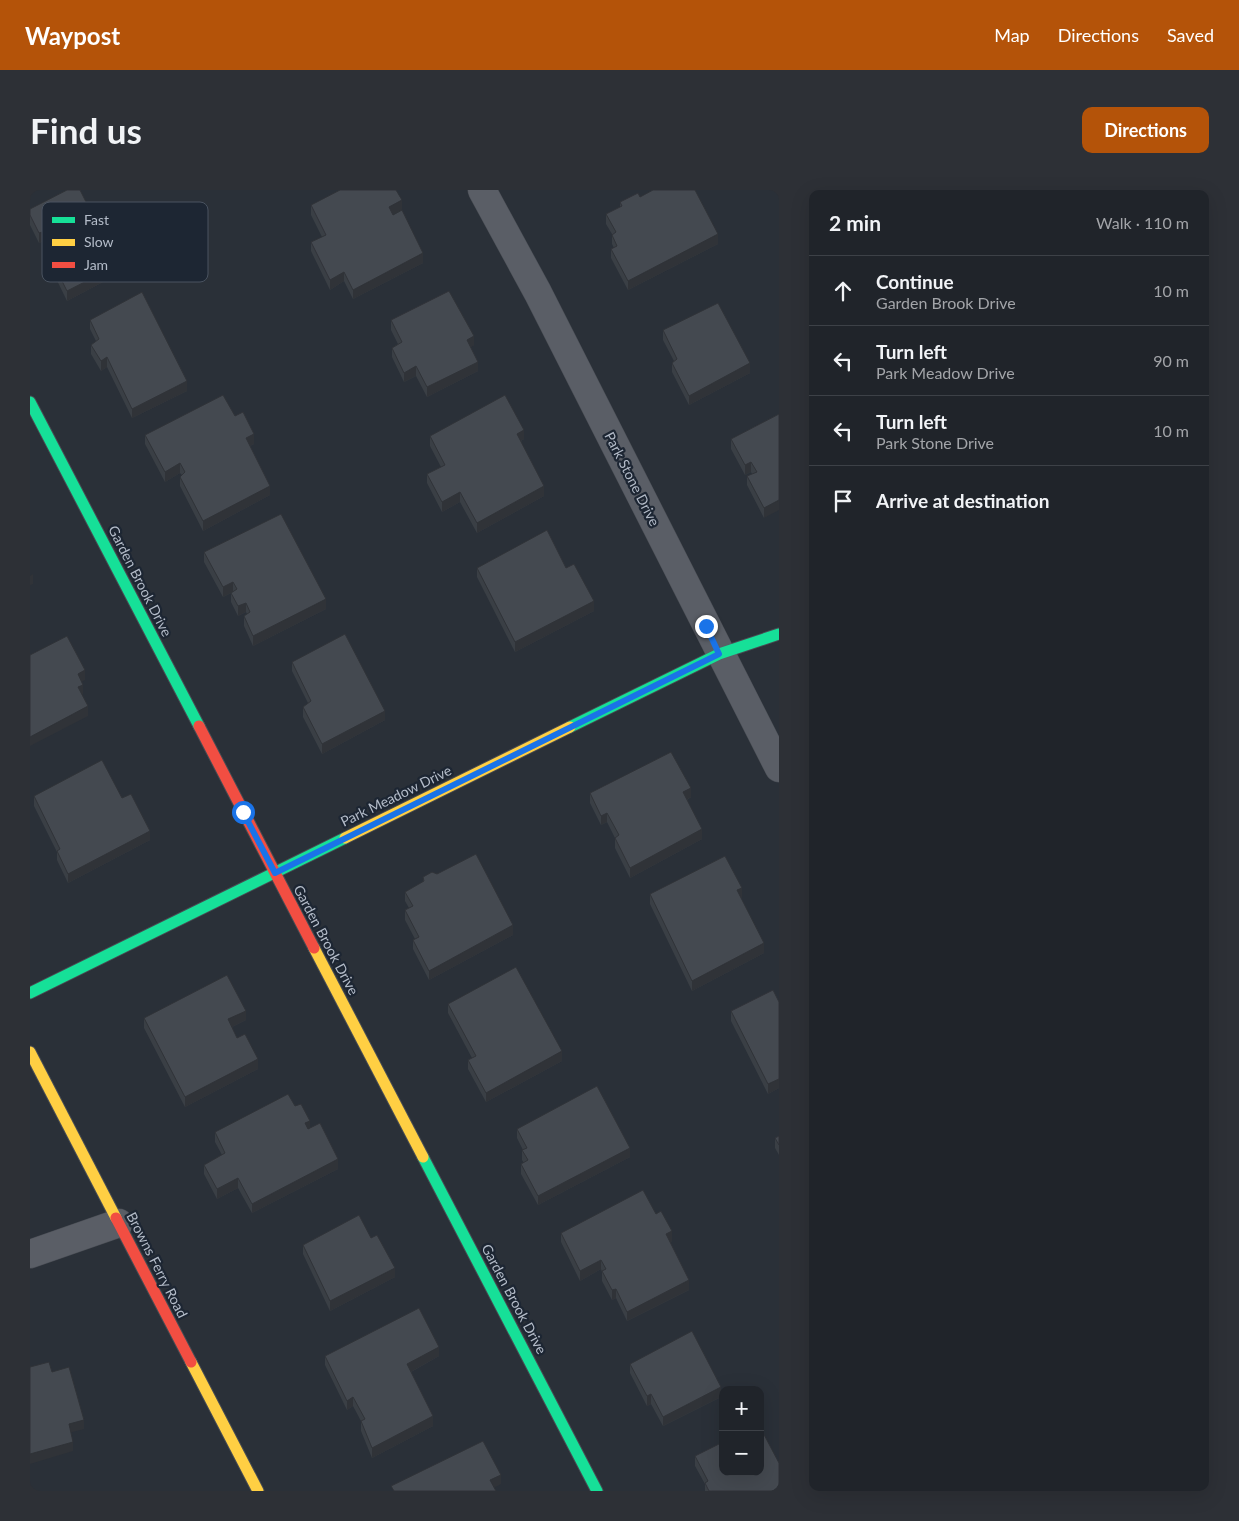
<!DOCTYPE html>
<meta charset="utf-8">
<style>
:root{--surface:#20242a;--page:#2d3036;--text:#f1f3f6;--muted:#a2a4a8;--line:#3d4147;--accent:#b45309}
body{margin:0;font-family:Lato,sans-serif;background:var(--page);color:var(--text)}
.controls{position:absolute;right:15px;bottom:15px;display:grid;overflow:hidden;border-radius:10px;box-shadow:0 5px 20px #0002}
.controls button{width:45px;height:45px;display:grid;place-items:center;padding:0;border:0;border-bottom:1px solid var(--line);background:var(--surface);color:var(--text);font:25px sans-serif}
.stop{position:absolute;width:15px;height:15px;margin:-11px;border:4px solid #1a73e8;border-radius:50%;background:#fff}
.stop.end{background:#1a73e8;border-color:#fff;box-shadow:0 1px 5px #0008}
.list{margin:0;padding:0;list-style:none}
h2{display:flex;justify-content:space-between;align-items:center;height:65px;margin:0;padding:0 20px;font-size:21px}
h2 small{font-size:16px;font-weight:400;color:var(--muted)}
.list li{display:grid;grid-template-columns:32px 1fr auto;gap:15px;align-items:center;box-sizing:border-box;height:70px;padding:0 20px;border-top:1px solid var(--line)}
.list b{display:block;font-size:19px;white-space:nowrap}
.list p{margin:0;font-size:16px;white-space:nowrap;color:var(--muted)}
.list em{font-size:16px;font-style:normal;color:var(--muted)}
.icon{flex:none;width:28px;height:28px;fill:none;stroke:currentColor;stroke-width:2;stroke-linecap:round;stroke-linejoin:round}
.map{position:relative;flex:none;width:749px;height:1301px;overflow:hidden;border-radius:10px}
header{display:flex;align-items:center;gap:30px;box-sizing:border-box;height:70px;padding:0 25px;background:var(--accent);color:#fff}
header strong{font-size:24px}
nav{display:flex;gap:28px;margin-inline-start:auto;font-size:18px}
.intro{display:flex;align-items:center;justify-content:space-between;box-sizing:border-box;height:120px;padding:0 30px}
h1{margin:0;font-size:35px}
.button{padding:12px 22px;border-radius:10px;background:var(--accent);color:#fff;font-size:18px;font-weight:700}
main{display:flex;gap:30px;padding:0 30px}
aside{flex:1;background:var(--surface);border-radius:10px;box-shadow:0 5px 20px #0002}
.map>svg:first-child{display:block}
</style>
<header>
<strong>Waypost</strong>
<nav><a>Map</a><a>Directions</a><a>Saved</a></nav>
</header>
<div class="intro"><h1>Find us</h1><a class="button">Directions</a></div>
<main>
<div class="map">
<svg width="749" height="1301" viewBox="0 0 749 1301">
<rect width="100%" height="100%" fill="#2a3038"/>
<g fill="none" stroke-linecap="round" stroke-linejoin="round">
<defs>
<g id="street">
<path d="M 452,0 L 508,103 L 749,578"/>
<path d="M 0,1064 L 89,1033"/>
</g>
<g id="fast">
<path d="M 0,212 L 169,536"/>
<path d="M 540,537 L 689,464 L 749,444"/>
<path d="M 0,803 L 315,648"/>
<path d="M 393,967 L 567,1301"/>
</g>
<g id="slow">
<path d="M 315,648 L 540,537"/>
<path d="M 284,758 L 393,967"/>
<path d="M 0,862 L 86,1028"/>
<path d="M 161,1172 L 228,1301"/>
</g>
<g id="jam">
<path d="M 169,536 L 284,758"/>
<path d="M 86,1028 L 161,1172"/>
</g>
</defs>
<use href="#street" stroke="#484c53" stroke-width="29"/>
<use href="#fast" stroke="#484c53" stroke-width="13"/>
<use href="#slow" stroke="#484c53" stroke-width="13"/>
<use href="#jam" stroke="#484c53" stroke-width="13"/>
<use href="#street" stroke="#5a5e66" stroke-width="28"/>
<use href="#fast" stroke="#16e098" stroke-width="11"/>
<use href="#slow" stroke="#ffcf43" stroke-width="11"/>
<use href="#jam" stroke="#f24e42" stroke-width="11"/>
</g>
<g fill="#3a3f45">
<path d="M 610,7 L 688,54 L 598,100 L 581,68 L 581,59 L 584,58 L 582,54 L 582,44 L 576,34 L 576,24 L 590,17 L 590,12 Z"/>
<path d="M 281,15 L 372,20 L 363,24 L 393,73 L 323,109 L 314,91 L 300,100 L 281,61 L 281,52 L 292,47 L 281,25 Z"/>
<path d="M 0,19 L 88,84 L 37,111 L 20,76 L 20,67 L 24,65 L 16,50 L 9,53 L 0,35 Z"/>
<path d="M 60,130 L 157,201 L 102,228 L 77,177 L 71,181 L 61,164 L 61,155 L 66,151 L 60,139 Z"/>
<path d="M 361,130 L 444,155 L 440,157 L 448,181 L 397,207 L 386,186 L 374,192 L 362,167 L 362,158 L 368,154 L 361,140 Z"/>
<path d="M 633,140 L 720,183 L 659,215 L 642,182 L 642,173 L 644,171 L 633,150 Z"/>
<path d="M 749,224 L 734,328 L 717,295 L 717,286 L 722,284 L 721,282 L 715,285 L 701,259 L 701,249 Z"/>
<path d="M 205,226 L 224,254 L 220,256 L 240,305 L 173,341 L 150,296 L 150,287 L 152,285 L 150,283 L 135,292 L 115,254 L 115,245 Z"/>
<path d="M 400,246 L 494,249 L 491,251 L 514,306 L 447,343 L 430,312 L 412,322 L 397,293 L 397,284 L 411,277 L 400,256 Z"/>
<path d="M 174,362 L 296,419 L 223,456 L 214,436 L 214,426 L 217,424 L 216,422 L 208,426 L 201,412 L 201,403 L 203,402 L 193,407 L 174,372 Z"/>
<path d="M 447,378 L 536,378 L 564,421 L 485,462 L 447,387 Z"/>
<path d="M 262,472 L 355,530 L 292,564 L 273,527 L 273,517 L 278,513 L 262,481 Z"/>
<path d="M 560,603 L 661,607 L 657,610 L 672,649 L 600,688 L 585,658 L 585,648 L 577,632 L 571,635 L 560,613 Z"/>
<path d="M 4,606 L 92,608 L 120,650 L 38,693 L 27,670 L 27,662 L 4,616 Z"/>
<path d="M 393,687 L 483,745 L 399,790 L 383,759 L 383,750 L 385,749 L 375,730 L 375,720 L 379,718 L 375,711 L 375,702 L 393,692 Z"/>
<path d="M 620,704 L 712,708 L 711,708 L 734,763 L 662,801 L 620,714 Z"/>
<path d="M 749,812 L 749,898 L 738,904 L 701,831 L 701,821 Z"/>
<path d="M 418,814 L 532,871 L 456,912 L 438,879 L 438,870 L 442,868 L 418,823 Z"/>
<path d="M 114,828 L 216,830 L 202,837 L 207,848 L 228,879 L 155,917 L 114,838 Z"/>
<path d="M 280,939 L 308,979 L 222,1023 L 208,998 L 187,1009 L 174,984 L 174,975 L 192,965 L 185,952 L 185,942 Z"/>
<path d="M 487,939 L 600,967 L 508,1015 L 491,984 L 491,974 L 494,973 L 492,970 L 492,960 L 493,960 L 487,948 Z"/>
<path d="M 749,946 L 749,965 L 745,958 L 745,948 Z"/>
<path d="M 626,1024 L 642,1051 L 640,1052 L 659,1100 L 597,1131 L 586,1108 L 582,1110 L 572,1091 L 572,1082 L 571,1079 L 550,1091 L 531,1052 L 531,1043 Z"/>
<path d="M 341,1048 L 365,1087 L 300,1121 L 273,1064 L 273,1055 Z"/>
<path d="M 295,1166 L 409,1166 L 381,1182 L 403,1236 L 342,1268 L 331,1241 L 331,1231 L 323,1216 L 317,1220 L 295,1175 Z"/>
<path d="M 600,1174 L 691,1207 L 633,1236 L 621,1214 L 617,1216 L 600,1183 Z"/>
<path d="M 665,1266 L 749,1301 L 675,1301 L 675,1294 L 665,1276 Z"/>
</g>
<g fill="#303338">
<path d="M 372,10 L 372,20 L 359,26 L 359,17 Z"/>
<path d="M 16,41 L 16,50 L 9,53 L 9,43 Z"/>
<path d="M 688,44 L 688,54 L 598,100 L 598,91 Z"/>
<path d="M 393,63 L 393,73 L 323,109 L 323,100 Z"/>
<path d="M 88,75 L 88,84 L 37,111 L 37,101 Z"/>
<path d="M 314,82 L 314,91 L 300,100 L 300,90 Z"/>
<path d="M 444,146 L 444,155 L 437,160 L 437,150 Z"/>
<path d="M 77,167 L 77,177 L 71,181 L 71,171 Z"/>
<path d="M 448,172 L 448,181 L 397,207 L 397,197 Z"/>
<path d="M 720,173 L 720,183 L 659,215 L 659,206 Z"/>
<path d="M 386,176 L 386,186 L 374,192 L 374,183 Z"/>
<path d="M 157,191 L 157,201 L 102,228 L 102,219 Z"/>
<path d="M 494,240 L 494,249 L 487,253 L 487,244 Z"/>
<path d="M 224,244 L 224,254 L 216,258 L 216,248 Z"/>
<path d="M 721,272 L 721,282 L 715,285 L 715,275 Z"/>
<path d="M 150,273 L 150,283 L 135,292 L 135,282 Z"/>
<path d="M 240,296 L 240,305 L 173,341 L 173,331 Z"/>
<path d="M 514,296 L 514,306 L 447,343 L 447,333 Z"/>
<path d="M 430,302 L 430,312 L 412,322 L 412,312 Z"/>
<path d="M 749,310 L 749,320 L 734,328 L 734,318 Z"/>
<path d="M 3,384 L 3,394 L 0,395 L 0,386 Z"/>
<path d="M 203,392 L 203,402 L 193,407 L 193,397 Z"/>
<path d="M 296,409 L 296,419 L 223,456 L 223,446 Z"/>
<path d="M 564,411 L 564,421 L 485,462 L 485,452 Z"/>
<path d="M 216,413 L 216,422 L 208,426 L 208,416 Z"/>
<path d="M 55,480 L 55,490 L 48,494 L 48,484 Z"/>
<path d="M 53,495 L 53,504 L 48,506 L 48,497 Z"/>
<path d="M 58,516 L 58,526 L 0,556 L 0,547 Z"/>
<path d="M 355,521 L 355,530 L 292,564 L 292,554 Z"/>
<path d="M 661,598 L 661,607 L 653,612 L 653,602 Z"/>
<path d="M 577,623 L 577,632 L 571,635 L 571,626 Z"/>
<path d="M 672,639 L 672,649 L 600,688 L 600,678 Z"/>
<path d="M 120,641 L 120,650 L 38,693 L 38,684 Z"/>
<path d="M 712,698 L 712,708 L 707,710 L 707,700 Z"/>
<path d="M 483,735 L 483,745 L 399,790 L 399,781 Z"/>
<path d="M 734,753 L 734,763 L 662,801 L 662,791 Z"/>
<path d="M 216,821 L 216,830 L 198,839 L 198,829 Z"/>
<path d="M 532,861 L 532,871 L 456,912 L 456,903 Z"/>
<path d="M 228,869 L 228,879 L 155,917 L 155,907 Z"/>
<path d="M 749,889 L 749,898 L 738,904 L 738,894 Z"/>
<path d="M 280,931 L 280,940 L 275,942 L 275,933 Z"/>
<path d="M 600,958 L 600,967 L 508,1015 L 508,1006 Z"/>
<path d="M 308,969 L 308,979 L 222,1023 L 222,1014 Z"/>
<path d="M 208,988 L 208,998 L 187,1009 L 187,999 Z"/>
<path d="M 642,1041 L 642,1051 L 636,1054 L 636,1044 Z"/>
<path d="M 571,1070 L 571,1079 L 550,1091 L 550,1081 Z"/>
<path d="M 365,1078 L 365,1087 L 300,1121 L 300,1111 Z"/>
<path d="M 659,1090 L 659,1100 L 597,1131 L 597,1122 Z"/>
<path d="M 586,1099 L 586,1108 L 582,1110 L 582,1100 Z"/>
<path d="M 409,1157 L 409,1166 L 377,1184 L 377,1174 Z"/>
<path d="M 691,1197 L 691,1207 L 633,1236 L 633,1227 Z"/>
<path d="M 621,1204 L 621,1214 L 617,1216 L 617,1206 Z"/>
<path d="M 323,1207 L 323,1216 L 317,1220 L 317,1211 Z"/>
<path d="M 403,1226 L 403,1236 L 342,1268 L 342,1258 Z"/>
<path d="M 54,1230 L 54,1239 L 39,1243 L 39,1234 Z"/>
<path d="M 43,1252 L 43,1261 L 0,1274 L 0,1264 Z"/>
<path d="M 471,1285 L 471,1294 L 460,1300 L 460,1290 Z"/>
</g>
<g fill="#444950" stroke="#303338">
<path d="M 37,0 L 50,0 L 88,75 L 37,101 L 20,67 L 28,63 L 16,41 L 9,43 L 0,25 L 0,19 Z"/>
<path d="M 310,0 L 366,0 L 372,10 L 359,17 L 363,25 L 372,20 L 393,63 L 323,100 L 314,82 L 300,90 L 281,52 L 296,45 L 281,15 Z"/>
<path d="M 623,0 L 665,0 L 688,44 L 598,91 L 581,59 L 587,56 L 582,45 L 586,42 L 576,24 L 592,16 L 590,12 L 608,3 L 610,7 Z"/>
<path d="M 419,101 L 444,146 L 437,150 L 448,172 L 397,197 L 386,176 L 374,183 L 362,158 L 372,152 L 361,130 Z"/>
<path d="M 112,102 L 157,191 L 102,219 L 77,167 L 71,171 L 61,155 L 69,149 L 60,130 Z"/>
<path d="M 688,113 L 720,173 L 659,206 L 642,173 L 647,169 L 633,140 Z"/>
<path d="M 193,205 L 205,226 L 213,222 L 224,244 L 216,248 L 240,296 L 173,331 L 150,287 L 155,282 L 150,273 L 135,282 L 115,245 Z"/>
<path d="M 475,205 L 494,240 L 487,244 L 514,296 L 447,333 L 430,302 L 412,312 L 397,284 L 415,275 L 400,246 Z"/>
<path d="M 749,224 L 749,310 L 734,318 L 717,286 L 727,282 L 721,272 L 715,275 L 701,249 Z"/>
<path d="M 251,324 L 296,409 L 223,446 L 214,426 L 220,422 L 216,413 L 208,416 L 201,403 L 207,399 L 203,392 L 193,397 L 174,362 Z"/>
<path d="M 517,340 L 536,378 L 544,374 L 564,411 L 485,452 L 447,378 Z"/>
<path d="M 315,444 L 355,521 L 292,554 L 273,517 L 281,511 L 262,472 Z"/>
<path d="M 37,446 L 55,480 L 48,484 L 53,495 L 48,497 L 58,516 L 0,547 L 0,465 Z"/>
<path d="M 641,562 L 661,598 L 653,602 L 672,639 L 600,678 L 585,648 L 589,645 L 577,623 L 571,626 L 560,603 Z"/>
<path d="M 72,570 L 92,608 L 101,604 L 120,641 L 38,684 L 27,661 L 30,659 L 4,606 Z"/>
<path d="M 446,664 L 483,735 L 399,781 L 383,750 L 389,747 L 375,720 L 383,716 L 375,702 L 394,691 L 393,687 L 402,682 L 407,684 Z"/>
<path d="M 695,666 L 712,698 L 707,700 L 734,753 L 662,791 L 620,704 Z"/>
<path d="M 486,777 L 532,861 L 456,903 L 438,870 L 446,866 L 418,814 Z"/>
<path d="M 197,785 L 216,821 L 198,829 L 207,848 L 215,844 L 228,869 L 155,907 L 114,828 Z"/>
<path d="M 743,800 L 749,812 L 749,889 L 738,894 L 701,821 Z"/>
<path d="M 567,896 L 600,958 L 508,1006 L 491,974 L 498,970 L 492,960 L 497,958 L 487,939 Z"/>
<path d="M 258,904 L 265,916 L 271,914 L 280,931 L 275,933 L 278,939 L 290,933 L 308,969 L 222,1014 L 208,988 L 187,999 L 174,975 L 195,963 L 185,942 Z"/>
<path d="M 749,946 L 749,955 L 745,948 Z"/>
<path d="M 613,1000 L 626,1024 L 631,1021 L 642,1041 L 636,1044 L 659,1090 L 597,1122 L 586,1099 L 582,1100 L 572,1081 L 576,1079 L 571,1070 L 550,1081 L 531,1043 Z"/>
<path d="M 329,1025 L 341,1048 L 347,1045 L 365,1078 L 300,1111 L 273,1055 Z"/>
<path d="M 389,1118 L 409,1157 L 377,1174 L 403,1226 L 342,1258 L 331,1231 L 335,1229 L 323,1207 L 317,1211 L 295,1166 Z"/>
<path d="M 662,1141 L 691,1197 L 633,1227 L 621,1204 L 617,1206 L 600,1174 Z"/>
<path d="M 19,1172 L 22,1182 L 39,1177 L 54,1230 L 39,1234 L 43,1252 L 0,1264 L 0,1177 Z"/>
<path d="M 730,1237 L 749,1273 L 749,1301 L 679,1301 L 675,1293 L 678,1291 L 665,1266 L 693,1252 L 693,1282 L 730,1282 Z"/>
<path d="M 453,1251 L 471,1285 L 460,1290 L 466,1301 L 364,1301 L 361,1296 Z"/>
</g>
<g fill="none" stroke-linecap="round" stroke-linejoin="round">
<path stroke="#1a73e8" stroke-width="6" d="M 213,622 L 245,683 L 689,464 L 676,436"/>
</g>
<g text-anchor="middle" stroke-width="4.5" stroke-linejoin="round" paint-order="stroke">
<g font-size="14" fill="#b4bcc9" stroke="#1d2633">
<text transform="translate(602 289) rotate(63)" y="5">Park Stone Drive</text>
<text transform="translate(110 391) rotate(63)" y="5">Garden Brook Drive</text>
<text transform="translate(366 606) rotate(-26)" y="5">Park Meadow Drive</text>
<text transform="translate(296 750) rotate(62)" y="5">Garden Brook Drive</text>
<text transform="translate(127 1075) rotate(63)" y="5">Browns Ferry Road</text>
<text transform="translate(484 1109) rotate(62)" y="5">Garden Brook Drive</text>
</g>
</g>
<rect x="12" y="12" width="166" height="80" rx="8" fill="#1d2633" stroke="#4a5360" stroke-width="1"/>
<rect x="22" y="27" width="23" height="6" fill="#16e098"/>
<rect x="22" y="49" width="23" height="7" fill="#ffcf43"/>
<rect x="22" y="72" width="23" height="6" fill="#f24e42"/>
<g font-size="14" fill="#b4bcc9">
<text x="54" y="35">Fast</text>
<text x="54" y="57">Slow</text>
<text x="54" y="80">Jam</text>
</g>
</svg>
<div class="controls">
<button>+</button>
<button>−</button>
</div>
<div class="stop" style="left:213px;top:622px"></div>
<div class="stop end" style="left:676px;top:436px"></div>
</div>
<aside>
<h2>2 min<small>Walk · 110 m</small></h2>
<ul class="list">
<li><svg class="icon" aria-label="ahead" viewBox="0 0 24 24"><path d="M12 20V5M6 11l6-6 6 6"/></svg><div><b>Continue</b><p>Garden Brook Drive</p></div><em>10 m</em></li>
<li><svg class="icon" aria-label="left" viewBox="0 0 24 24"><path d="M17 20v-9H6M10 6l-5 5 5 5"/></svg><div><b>Turn left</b><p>Park Meadow Drive</p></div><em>90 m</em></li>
<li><svg class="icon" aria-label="left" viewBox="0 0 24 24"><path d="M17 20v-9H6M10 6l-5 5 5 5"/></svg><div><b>Turn left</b><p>Park Stone Drive</p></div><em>10 m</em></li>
<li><svg class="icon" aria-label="arrive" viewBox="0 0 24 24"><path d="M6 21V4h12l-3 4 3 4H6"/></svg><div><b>Arrive at destination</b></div></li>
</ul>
</aside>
</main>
